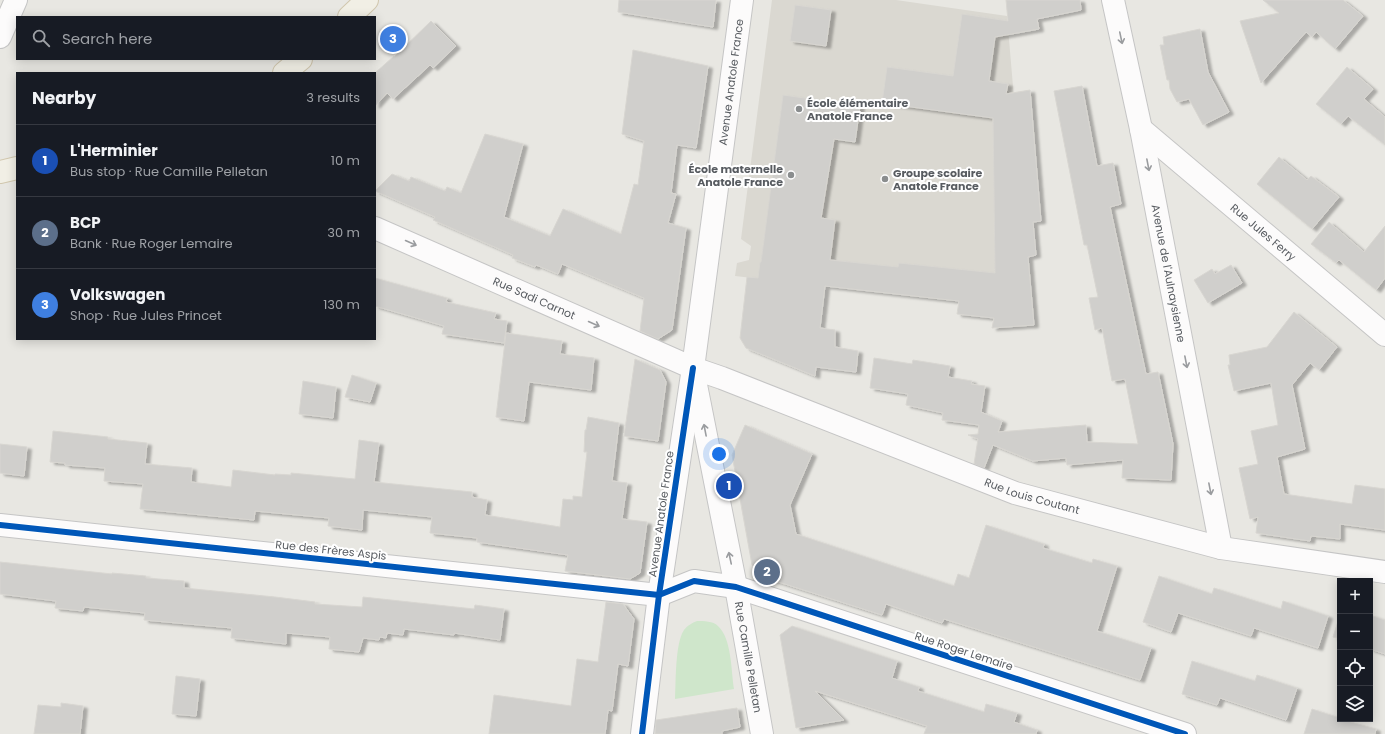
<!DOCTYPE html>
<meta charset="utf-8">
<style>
:root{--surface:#171b24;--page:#242831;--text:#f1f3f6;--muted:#9ea1a6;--line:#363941;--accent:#8a8d8e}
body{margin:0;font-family:Poppins,sans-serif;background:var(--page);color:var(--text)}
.controls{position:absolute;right:12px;bottom:12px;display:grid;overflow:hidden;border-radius:0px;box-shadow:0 2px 10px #0003}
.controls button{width:36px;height:36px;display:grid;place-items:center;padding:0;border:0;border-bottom:1px solid var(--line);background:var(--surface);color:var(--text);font:20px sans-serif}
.you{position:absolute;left:719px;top:454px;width:14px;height:14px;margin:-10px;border:3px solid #fff;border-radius:50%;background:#1a73e8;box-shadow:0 0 0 6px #1a73e833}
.badge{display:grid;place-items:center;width:26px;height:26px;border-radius:50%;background:var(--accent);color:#fff;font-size:13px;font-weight:700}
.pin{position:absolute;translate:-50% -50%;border:2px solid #fff;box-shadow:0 1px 4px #0006}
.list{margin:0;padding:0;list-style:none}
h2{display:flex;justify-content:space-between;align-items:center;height:52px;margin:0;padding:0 16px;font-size:17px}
h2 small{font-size:13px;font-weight:400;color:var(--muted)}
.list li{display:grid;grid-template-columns:26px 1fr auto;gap:12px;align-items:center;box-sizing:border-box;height:72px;padding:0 16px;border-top:1px solid var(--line)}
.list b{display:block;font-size:15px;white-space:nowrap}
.list p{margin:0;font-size:13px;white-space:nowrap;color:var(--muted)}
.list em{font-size:13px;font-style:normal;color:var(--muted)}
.icon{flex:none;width:22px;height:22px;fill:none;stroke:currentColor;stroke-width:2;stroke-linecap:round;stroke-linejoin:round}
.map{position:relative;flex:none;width:1385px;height:734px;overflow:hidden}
.search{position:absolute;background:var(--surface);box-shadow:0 2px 10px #0003;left:16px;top:16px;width:360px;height:44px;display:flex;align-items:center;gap:10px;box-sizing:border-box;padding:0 14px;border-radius:0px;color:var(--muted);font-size:15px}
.panel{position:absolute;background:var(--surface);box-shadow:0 2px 10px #0003;left:16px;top:72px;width:360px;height:268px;border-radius:0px}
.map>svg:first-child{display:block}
</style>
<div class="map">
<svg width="1385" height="734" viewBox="0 0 1385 734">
<defs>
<filter id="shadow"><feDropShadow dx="4.5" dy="2.5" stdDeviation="1" flood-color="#0004"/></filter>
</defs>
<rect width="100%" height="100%" fill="#e8e7e2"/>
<path fill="#dad8d1" d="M 772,0 L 896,0 L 1007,16 L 1032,309 L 735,276 L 737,263 L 749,260 L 751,246 L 741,239 Z"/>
<path fill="#cfe6cb" d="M 697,621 C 704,621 713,621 718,626 C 732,639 731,671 734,689 L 675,699 C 676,682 675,643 684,630 C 688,625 692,623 697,621 Z"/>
<g fill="#d0cfcc" stroke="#d8d6d1" filter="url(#shadow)">
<path d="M 619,0 L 716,0 L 713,27 L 618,12 Z"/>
<path d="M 1006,0 L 1080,0 L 1081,10 L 1037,19 L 1039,29 L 995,37 L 989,81 L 1008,84 L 1006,94 L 1030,90 L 1041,221 L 1033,222 L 1036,255 L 1028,257 L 1034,325 L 992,328 L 994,318 L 957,314 L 959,301 L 825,286 L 820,328 L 835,330 L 835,347 L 858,351 L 856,372 L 816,367 L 815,376 L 746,348 L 740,338 L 747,277 L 758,278 L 760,262 L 761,262 L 783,95 L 860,106 L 855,142 L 834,139 L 821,218 L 835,220 L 830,260 L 898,267 L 899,263 L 995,273 L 993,118 L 882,103 L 887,67 L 953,76 L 962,14 L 1008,21 Z"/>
<path d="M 1263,0 L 1343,0 L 1363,16 L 1335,49 L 1316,32 L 1312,37 L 1306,32 L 1261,83 L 1240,21 L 1279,13 Z"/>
<path d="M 795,5 L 831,10 L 826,46 L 790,41 Z"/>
<path d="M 431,21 L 456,46 L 433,68 L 430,65 L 393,99 L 387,93 L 375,106 L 375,73 L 394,56 L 394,57 Z"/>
<path d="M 1200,29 L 1208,72 L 1229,112 L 1203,125 L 1189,99 L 1177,102 L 1170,89 L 1169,80 L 1167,80 L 1160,45 L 1164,45 L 1163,37 Z"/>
<path d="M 633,50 L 708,66 L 696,148 L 677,145 L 671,193 L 676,194 L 668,223 L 686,228 L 672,330 L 658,339 L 640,331 L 644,298 L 562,264 L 558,274 L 536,265 L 535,267 L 512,258 L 513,255 L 433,220 L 435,217 L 375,191 L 392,174 L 409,181 L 411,177 L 445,191 L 447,187 L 461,193 L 485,134 L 523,144 L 504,217 L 550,236 L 563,209 L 621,234 L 634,184 L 638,185 L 644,141 L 622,134 Z"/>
<path d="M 1347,67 L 1373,89 L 1364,99 L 1385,117 L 1385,145 L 1348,116 L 1341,124 L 1316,104 Z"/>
<path d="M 1082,86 L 1097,166 L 1113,163 L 1121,204 L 1110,207 L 1146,374 L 1158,372 L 1173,444 L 1171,480 L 1122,478 L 1123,460 L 1067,465 L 1066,458 L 1033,461 L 993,445 L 984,468 L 974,464 L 978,439 L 968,435 L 978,434 L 979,425 L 942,420 L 943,413 L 906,405 L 908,394 L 870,388 L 874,358 L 912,364 L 913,360 L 950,366 L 948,377 L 972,381 L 971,384 L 985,386 L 981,412 L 1002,421 L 998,432 L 1086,425 L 1087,442 L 1138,444 L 1125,379 L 1112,381 L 1102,328 L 1095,330 L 1089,298 L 1098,297 L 1087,245 L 1084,245 L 1054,91 Z"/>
<path d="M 1279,157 L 1307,180 L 1311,176 L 1339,197 L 1312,229 L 1257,184 Z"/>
<path d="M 1329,222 L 1364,252 L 1385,226 L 1385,278 L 1376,290 L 1339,260 L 1336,263 L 1311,244 Z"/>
<path d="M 1231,265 L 1242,283 L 1208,303 L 1194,280 L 1212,269 L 1215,274 Z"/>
<path d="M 375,278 L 447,298 L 446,302 L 496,313 L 494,319 L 507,321 L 504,343 L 442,334 L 444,326 L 375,306 Z"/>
<path d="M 1294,312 L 1337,347 L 1319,370 L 1310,363 L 1292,385 L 1305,449 L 1277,457 L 1284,494 L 1352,504 L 1355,485 L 1385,489 L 1385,530 L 1340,524 L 1340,539 L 1311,536 L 1310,541 L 1256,533 L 1258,517 L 1250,519 L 1239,468 L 1258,464 L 1251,431 L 1278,425 L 1271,383 L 1234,391 L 1228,365 L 1230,365 L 1229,355 L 1267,347 Z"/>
<path d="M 506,333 L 562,341 L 560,354 L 594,358 L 591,390 L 529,382 L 524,421 L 496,417 Z"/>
<path d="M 635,359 L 660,370 L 666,382 L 658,441 L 624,436 Z"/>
<path d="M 352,375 L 376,383 L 370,402 L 345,397 Z"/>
<path d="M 303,381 L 336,387 L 333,418 L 299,414 Z"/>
<path d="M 588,417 L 619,423 L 612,481 L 627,483 L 622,519 L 647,522 L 640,573 L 630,579 L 565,571 L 568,555 L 477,542 L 477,538 L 430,533 L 432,517 L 363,510 L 362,530 L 328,526 L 329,518 L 255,511 L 254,520 L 140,509 L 143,484 L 104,481 L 105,468 L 65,465 L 65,463 L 50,462 L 53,431 L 108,437 L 108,439 L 147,443 L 145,464 L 192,468 L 191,482 L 231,487 L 233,470 L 275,475 L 275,474 L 291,475 L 291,473 L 355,479 L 359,440 L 379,443 L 374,482 L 472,492 L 472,497 L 487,500 L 485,515 L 560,527 L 563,499 L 573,500 L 573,496 L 582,497 L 587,452 L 584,452 L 585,430 L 586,430 Z"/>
<path d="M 745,425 L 812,454 L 790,505 L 796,534 L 954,586 L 958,574 L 969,578 L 986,525 L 1044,544 L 1043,548 L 1092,563 L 1093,559 L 1117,566 L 1097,631 L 1151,648 L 1140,680 L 944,619 L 942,623 L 886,604 L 882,615 L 763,577 L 752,565 L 732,455 Z"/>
<path d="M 0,444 L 27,447 L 24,476 L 0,473 Z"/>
<path d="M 0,562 L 112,574 L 112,573 L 146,576 L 146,578 L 184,581 L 184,588 L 275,597 L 315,602 L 315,604 L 362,607 L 363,597 L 474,609 L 475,605 L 504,609 L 500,640 L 454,633 L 454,635 L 404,629 L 403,635 L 387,633 L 386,638 L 380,637 L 379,640 L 363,638 L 359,652 L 329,649 L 330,637 L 286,633 L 286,644 L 231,638 L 232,628 L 144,620 L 145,613 L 84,607 L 83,611 L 55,608 L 56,601 L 0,594 Z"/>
<path d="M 1159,576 L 1212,594 L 1214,588 L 1281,609 L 1283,601 L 1328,616 L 1318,648 L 1254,628 L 1251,636 L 1178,613 L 1171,632 L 1143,622 Z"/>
<path d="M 606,602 L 623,604 L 634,619 L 628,666 L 618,664 L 612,711 L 608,710 L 605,734 L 489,734 L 494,695 L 571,706 L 577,659 L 598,662 Z"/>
<path d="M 1340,615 L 1340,639 L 1333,637 Z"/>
<path d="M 1370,615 L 1385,620 L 1385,654 L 1370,649 Z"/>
<path d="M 792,626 L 897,661 L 892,678 L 919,687 L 918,691 L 984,712 L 986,704 L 1017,713 L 1014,722 L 1037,730 L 1036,734 L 924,734 L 927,726 L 815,691 L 844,720 L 796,728 L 780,635 Z"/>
<path d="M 1192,661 L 1255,681 L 1257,675 L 1297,688 L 1286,720 L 1220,698 L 1217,705 L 1182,694 Z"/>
<path d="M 176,676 L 200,679 L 196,716 L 172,714 Z"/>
<path d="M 61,703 L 83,706 L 80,734 L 34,734 L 38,705 L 61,707 Z"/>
<path d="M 737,708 L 740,727 L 722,731 L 722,734 L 655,734 L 656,720 Z"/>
<path d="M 1312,709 L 1340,718 L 1340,719 L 1376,729 L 1375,734 L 1304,734 Z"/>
</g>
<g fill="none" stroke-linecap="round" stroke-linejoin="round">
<defs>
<g id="minor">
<path id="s1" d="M 1113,0 L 1141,129 L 1221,548"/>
<path d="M 0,37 L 16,0"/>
<path id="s2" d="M 1141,129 L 1385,335"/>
<path id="s3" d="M 375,228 L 693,368 L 722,378 L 1015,493 L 1221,548 L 1385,572"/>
<path id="s4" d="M 696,385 L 736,587 L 762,734"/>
<path d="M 0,525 L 659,595 L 694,581 L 736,587 L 1185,734"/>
<path id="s5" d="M 642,734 L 659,595 L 693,368 L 742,0"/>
</g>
<g id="primary">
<path d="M 349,17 L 367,0"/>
<path d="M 284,73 L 301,59"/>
<path d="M 0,172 L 17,168"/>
</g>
</defs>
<use href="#minor" stroke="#c5c5c5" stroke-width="24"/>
<use href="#primary" stroke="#d1c7ae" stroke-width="24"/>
<use href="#minor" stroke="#fcfbfb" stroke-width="22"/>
<use href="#primary" stroke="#f1efe5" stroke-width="22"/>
<defs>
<g id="cycleway">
<path d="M 0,525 L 659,595 L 694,581 L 736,587 L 1185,734"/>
<path d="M 642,734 L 659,595 L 693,368"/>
</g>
</defs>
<use href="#cycleway" stroke="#fff" stroke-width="8"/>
<use href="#cycleway" stroke="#0057b8" stroke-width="6"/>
</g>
<defs><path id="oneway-shaft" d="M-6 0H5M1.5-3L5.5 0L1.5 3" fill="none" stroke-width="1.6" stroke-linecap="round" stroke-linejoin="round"/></defs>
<g stroke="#9a9c9f">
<use href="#oneway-shaft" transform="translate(1121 38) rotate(78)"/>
<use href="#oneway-shaft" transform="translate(1148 165) rotate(79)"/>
<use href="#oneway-shaft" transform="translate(411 243) rotate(24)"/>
<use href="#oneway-shaft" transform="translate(594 324) rotate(24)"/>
<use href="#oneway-shaft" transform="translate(1186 362) rotate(79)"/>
<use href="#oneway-shaft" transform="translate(705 430) rotate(-101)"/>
<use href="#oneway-shaft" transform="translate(1210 489) rotate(79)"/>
<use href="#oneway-shaft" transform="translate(730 558) rotate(-102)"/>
</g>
<g fill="#8a8d8e" stroke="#fff" stroke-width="1.5">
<circle cx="799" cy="109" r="4"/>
<circle cx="791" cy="175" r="4"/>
<circle cx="885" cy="179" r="4"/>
</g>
<g text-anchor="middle" stroke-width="4" stroke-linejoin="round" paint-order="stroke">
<g font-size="11" fill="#585c61" stroke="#fff">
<text dy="4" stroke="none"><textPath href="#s5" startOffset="658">Avenue Anatole France</textPath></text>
<text dy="4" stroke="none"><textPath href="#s2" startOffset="160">Rue Jules Ferry</textPath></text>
<text dy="4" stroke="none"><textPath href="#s1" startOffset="279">Avenue de l'Aulnaysienne</textPath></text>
<text dy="4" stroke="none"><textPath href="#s3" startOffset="174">Rue Sadi Carnot</textPath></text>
<text dy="4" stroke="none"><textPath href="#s3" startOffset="710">Rue Louis Coutant</textPath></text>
<text transform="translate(661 514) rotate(-82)" y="4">Avenue Anatole France</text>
<text transform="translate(331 550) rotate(6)" y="4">Rue des Frères Aspis</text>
<text transform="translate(964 651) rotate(18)" y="4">Rue Roger Lemaire</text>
<text dy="4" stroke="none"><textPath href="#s4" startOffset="277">Rue Camille Pelletan</textPath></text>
</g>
<g font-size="11" font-weight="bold" fill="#585c61" stroke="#fff" text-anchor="start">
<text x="807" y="107">École élémentaire<tspan x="807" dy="13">Anatole France</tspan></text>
<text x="783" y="173" text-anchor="end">École maternelle<tspan x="783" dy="13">Anatole France</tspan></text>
<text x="893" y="177">Groupe scolaire<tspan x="893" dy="13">Anatole France</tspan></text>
</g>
</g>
</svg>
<div class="controls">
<button>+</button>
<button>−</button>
<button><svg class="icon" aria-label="locate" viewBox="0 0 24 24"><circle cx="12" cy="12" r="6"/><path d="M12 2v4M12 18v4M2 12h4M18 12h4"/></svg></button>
<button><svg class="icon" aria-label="layers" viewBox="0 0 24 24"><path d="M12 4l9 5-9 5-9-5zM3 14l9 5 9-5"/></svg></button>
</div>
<div class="you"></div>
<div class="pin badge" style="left:729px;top:486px;background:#1a4fb4">1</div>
<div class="pin badge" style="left:767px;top:572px;background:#5c6f8a">2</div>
<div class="pin badge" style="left:393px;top:39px;background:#3f7fe0">3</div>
<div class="search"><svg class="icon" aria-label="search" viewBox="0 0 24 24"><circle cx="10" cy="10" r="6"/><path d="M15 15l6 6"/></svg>Search here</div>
<section class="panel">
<h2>Nearby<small>3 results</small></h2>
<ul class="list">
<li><span class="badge" style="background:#1a4fb4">1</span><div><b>L'Herminier</b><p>Bus stop · Rue Camille Pelletan</p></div><em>10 m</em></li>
<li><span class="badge" style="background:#5c6f8a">2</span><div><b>BCP</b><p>Bank · Rue Roger Lemaire</p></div><em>30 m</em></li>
<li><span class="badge" style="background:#3f7fe0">3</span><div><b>Volkswagen</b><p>Shop · Rue Jules Princet</p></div><em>130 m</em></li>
</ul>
</section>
</div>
